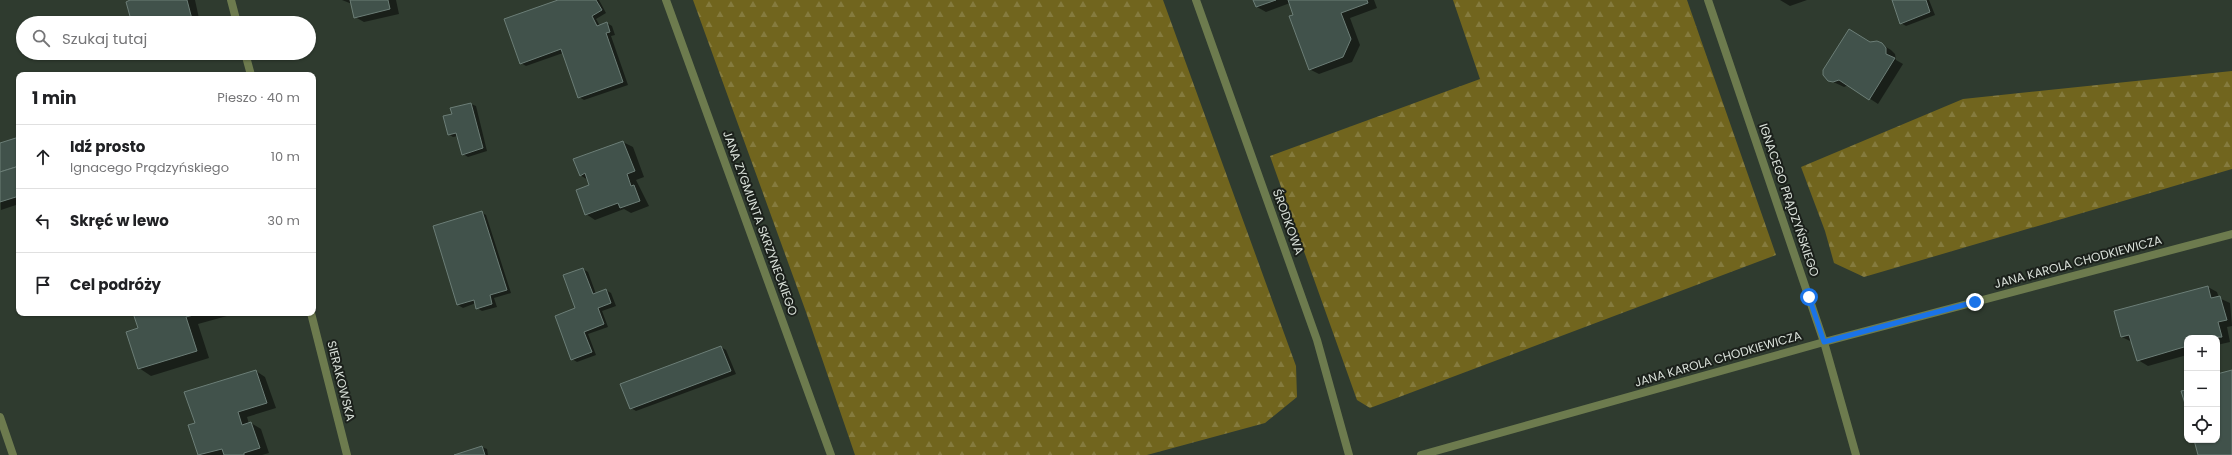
<!DOCTYPE html>
<html lang="pl">
<meta charset="utf-8">
<style>
:root{--surface:#fff;--page:#f2f2f2;--text:#202124;--muted:#757577;--line:#e0e0e0}
body{margin:0;font-family:Poppins,sans-serif;background:var(--page);color:var(--text)}
.controls{position:absolute;right:12px;bottom:12px;display:grid;overflow:hidden;border-radius:8px;box-shadow:0 1px 3px #0004}
.controls button{width:36px;height:36px;display:grid;place-items:center;padding:0;border:0;border-bottom:1px solid var(--line);background:var(--surface);color:var(--text);font:20px sans-serif}
.stop{position:absolute;width:12px;height:12px;margin:-9px;border:3px solid #1a73e8;border-radius:50%;background:#fff}
.stop.end{background:#1a73e8;border-color:#fff;box-shadow:0 1px 4px #0008}
.list{margin:0;padding:0;list-style:none}
h2{display:flex;justify-content:space-between;align-items:center;height:52px;margin:0;padding:0 16px;font-size:17px}
h2 small{font-size:13px;font-weight:400;color:var(--muted)}
.list li{display:grid;grid-template-columns:26px 1fr auto;gap:12px;align-items:center;box-sizing:border-box;height:64px;padding:0 16px;border-top:1px solid var(--line)}
.list b{display:block;font-size:15px;white-space:nowrap}
.list p{margin:0;font-size:13px;white-space:nowrap;color:var(--muted)}
.list em{font-size:13px;font-style:normal;color:var(--muted)}
.icon{flex:none;width:22px;height:22px;fill:none;stroke:currentColor;stroke-width:2;stroke-linecap:round;stroke-linejoin:round}
.map{position:relative;flex:none;width:2232px;height:455px;overflow:hidden}
.search{position:absolute;background:var(--surface);box-shadow:0 1px 3px #0004;left:16px;top:16px;width:300px;height:44px;display:flex;align-items:center;gap:10px;box-sizing:border-box;padding:0 14px;border-radius:22px;color:var(--muted);font-size:15px}
.panel{position:absolute;background:var(--surface);box-shadow:0 1px 3px #0004;left:16px;top:72px;width:300px;height:244px;border-radius:8px}
.map>svg:first-child{display:block}
</style>
<div class="map">
<svg width="2232" height="455" viewBox="0 0 2232 455">
<defs>
<pattern id="forest-firs" width="22" height="20" patternUnits="userSpaceOnUse"><rect width="22" height="20" fill="#71651e"/><path d="M5 1l3.5 6h-7zM16 11l3.5 6h-7z" fill="#857b3e"/></pattern>
</defs>
<rect width="100%" height="100%" fill="#2f3b2f"/>
<g fill="url(#forest-firs)">
<path d="M 693,0 L 1163,0 L 1296,366 L 1297,397 L 1265,423 L 1147,455 L 855,455 L 806,312 Z"/>
<path d="M 1453,0 L 1687,0 L 1776,255 L 1370,408 L 1357,400 L 1270,156 L 1480,79 Z"/>
<path d="M 2232,71 L 2232,169 L 1864,277 L 1834,263 L 1825,231 L 1801,167 L 1963,99 Z"/>
</g>
<g fill="#0007">
<path d="M 131,0 L 195,0 L 200,23 L 139,23 L 132,19 Z"/>
<path d="M 342,0 L 396,0 L 399,14 L 364,22 L 355,17 L 352,4 Z"/>
<path d="M 561,0 L 599,0 L 606,13 L 596,19 L 600,26 L 607,23 L 612,26 L 615,35 L 611,36 L 628,85 L 584,100 L 579,97 L 563,53 L 526,66 L 521,63 Z"/>
<path d="M 1254,0 L 1374,0 L 1377,8 L 1350,18 L 1360,45 L 1352,62 L 1319,74 L 1309,69 L 1290,3 L 1266,12 L 1257,7 Z"/>
<path d="M 1780,0 L 1807,0 L 1790,6 Z"/>
<path d="M 1893,0 L 1929,0 L 1935,15 L 1906,26 L 1901,23 Z"/>
<path d="M 1871,43 L 1881,44 L 1891,50 L 1895,54 L 1896,60 L 1903,64 L 1878,104 L 1849,85 L 1844,87 L 1829,80 Z"/>
<path d="M 471,104 L 476,106 L 487,151 L 468,157 L 463,154 L 458,136 L 453,137 L 448,134 L 453,115 L 451,108 Z"/>
<path d="M 19,138 L 19,204 L 1,210 L 0,144 Z"/>
<path d="M 623,142 L 633,147 L 644,177 L 636,180 L 649,206 L 631,213 L 624,209 L 595,220 L 586,214 L 590,186 L 588,180 L 580,175 Z"/>
<path d="M 481,212 L 486,215 L 511,293 L 494,298 L 497,307 L 482,311 L 477,308 L 476,303 L 463,308 L 458,305 L 434,227 Z"/>
<path d="M 583,269 L 588,272 L 596,294 L 606,290 L 611,293 L 616,306 L 602,311 L 608,327 L 588,334 L 596,355 L 577,362 L 572,359 L 576,309 Z"/>
<path d="M 2208,287 L 2217,292 L 2219,298 L 2230,303 L 2232,326 L 2227,327 L 2230,342 L 2217,345 L 2217,338 L 2187,338 L 2187,355 L 2148,366 L 2138,360 L 2132,342 L 2122,337 Z"/>
<path d="M 134,313 L 226,313 L 227,316 L 198,324 L 209,358 L 151,376 L 139,368 L 139,329 Z"/>
<path d="M 721,347 L 726,350 L 736,374 L 636,411 L 631,408 Z"/>
<path d="M 256,371 L 265,377 L 276,408 L 247,417 L 249,424 L 251,423 L 261,429 L 269,453 L 262,455 L 199,455 L 190,426 L 196,423 Z"/>
<path d="M 482,447 L 487,449 L 488,455 L 457,455 Z"/>
</g>
<g fill="#41524b" stroke="#6c7e77">
<path d="M 130,0 L 187,0 L 193,23 L 145,23 L 144,20 L 136,22 L 135,19 L 131,20 L 126,2 Z"/>
<path d="M 350,0 L 388,0 L 390,9 L 354,18 Z"/>
<path d="M 558,0 L 596,0 L 602,10 L 592,16 L 597,26 L 607,22 L 610,32 L 606,33 L 623,82 L 578,98 L 561,49 L 520,64 L 504,19 Z"/>
<path d="M 1253,0 L 1276,0 L 1256,7 Z"/>
<path d="M 1288,0 L 1367,0 L 1368,3 L 1341,13 L 1351,39 L 1343,57 L 1309,70 L 1289,16 L 1293,15 Z"/>
<path d="M 1892,0 L 1926,0 L 1930,12 L 1900,24 Z"/>
<path d="M 1849,29 L 1870,42 L 1877,41 L 1882,43 L 1886,48 L 1886,54 L 1895,58 L 1869,100 L 1839,80 L 1833,82 L 1828,81 L 1823,75 L 1823,70 Z"/>
<path d="M 471,103 L 483,148 L 462,155 L 456,133 L 448,135 L 443,116 L 452,114 L 450,108 Z"/>
<path d="M 19,137 L 19,166 L 0,172 L 0,143 Z"/>
<path d="M 623,141 L 635,171 L 627,174 L 631,186 L 634,185 L 640,201 L 620,208 L 618,203 L 585,215 L 576,190 L 589,185 L 585,173 L 580,176 L 573,159 Z"/>
<path d="M 19,166 L 19,196 L 0,202 L 0,172 Z"/>
<path d="M 482,211 L 507,290 L 490,295 L 492,304 L 476,309 L 474,300 L 457,305 L 433,226 Z"/>
<path d="M 583,268 L 593,294 L 606,289 L 611,303 L 598,308 L 604,324 L 584,332 L 592,352 L 571,360 L 555,316 L 575,308 L 563,275 Z"/>
<path d="M 2208,286 L 2211,298 L 2220,296 L 2227,320 L 2218,322 L 2222,337 L 2187,338 L 2187,345 L 2184,347 L 2137,361 L 2129,335 L 2121,337 L 2114,311 Z"/>
<path d="M 133,313 L 201,313 L 186,317 L 197,351 L 138,369 L 126,332 L 138,328 Z"/>
<path d="M 721,346 L 731,371 L 630,409 L 620,384 Z"/>
<path d="M 256,370 L 267,403 L 238,412 L 242,425 L 251,422 L 260,448 L 244,453 L 244,455 L 224,455 L 222,449 L 198,455 L 188,425 L 195,423 L 184,392 Z"/>
<path d="M 2232,370 L 2232,455 L 2198,455 L 2194,440 L 2217,440 L 2217,374 Z"/>
<path d="M 2186,390 L 2187,391 L 2187,410 L 2181,391 Z"/>
<path d="M 482,446 L 485,455 L 454,455 Z"/>
</g>
<g fill="none" stroke-linecap="round" stroke-linejoin="round">
<g stroke="#6d7b4e" stroke-width="8">
<path d="M 231,0 L 237,23"/>
<path d="M 666,0 L 831,455"/>
<path d="M 1196,0 L 1317,340 L 1349,455"/>
<path d="M 1708,0 L 1824,342 L 1856,455"/>
<path d="M 245,53 L 251,75"/>
<path d="M 311,313 L 347,455"/>
<path d="M 0,417 L 13,455"/>
<path d="M 1421,455 L 1824,342 L 2232,234"/>
</g>
</g>
<g fill="none" stroke-linecap="round" stroke-linejoin="round">
<path stroke="#1a73e8" stroke-width="5" d="M 1809,297 L 1824,342 L 1975,302"/>
</g>
<g text-anchor="middle" stroke-width="4" stroke-linejoin="round" paint-order="stroke">
<g font-size="12" fill="#d9e0d9" stroke="#1b201b">
<text transform="translate(1789 200) rotate(71)" y="4">IGNACEGO PRĄDZYŃSKIEGO</text>
<text transform="translate(1288 222) rotate(70)" y="4">ŚRODKOWA</text>
<text transform="translate(760 223) rotate(70)" y="4">JANA ZYGMUNTA SKRZYNECKIEGO</text>
<text transform="translate(2078 262) rotate(-15)" y="4">JANA KAROLA CHODKIEWICZA</text>
<text transform="translate(1718 359) rotate(-16)" y="4">JANA KAROLA CHODKIEWICZA</text>
<text transform="translate(341 381) rotate(76)" y="4">SIERAKOWSKA</text>
</g>
</g>
</svg>
<div class="controls">
<button>+</button>
<button>−</button>
<button><svg class="icon" aria-label="locate" viewBox="0 0 24 24"><circle cx="12" cy="12" r="6"/><path d="M12 2v4M12 18v4M2 12h4M18 12h4"/></svg></button>
</div>
<div class="stop" style="left:1809px;top:297px"></div>
<div class="stop end" style="left:1975px;top:302px"></div>
<div class="search"><svg class="icon" aria-label="search" viewBox="0 0 24 24"><circle cx="10" cy="10" r="6"/><path d="M15 15l6 6"/></svg>Szukaj tutaj</div>
<section class="panel">
<h2>1 min<small>Pieszo · 40 m</small></h2>
<ul class="list">
<li><svg class="icon" aria-label="ahead" viewBox="0 0 24 24"><path d="M12 20V5M6 11l6-6 6 6"/></svg><div><b>Idź prosto</b><p>Ignacego Prądzyńskiego</p></div><em>10 m</em></li>
<li><svg class="icon" aria-label="left" viewBox="0 0 24 24"><path d="M17 20v-9H6M10 6l-5 5 5 5"/></svg><div><b>Skręć w lewo</b></div><em>30 m</em></li>
<li><svg class="icon" aria-label="arrive" viewBox="0 0 24 24"><path d="M6 21V4h12l-3 4 3 4H6"/></svg><div><b>Cel podróży</b></div></li>
</ul>
</section>
</div>
